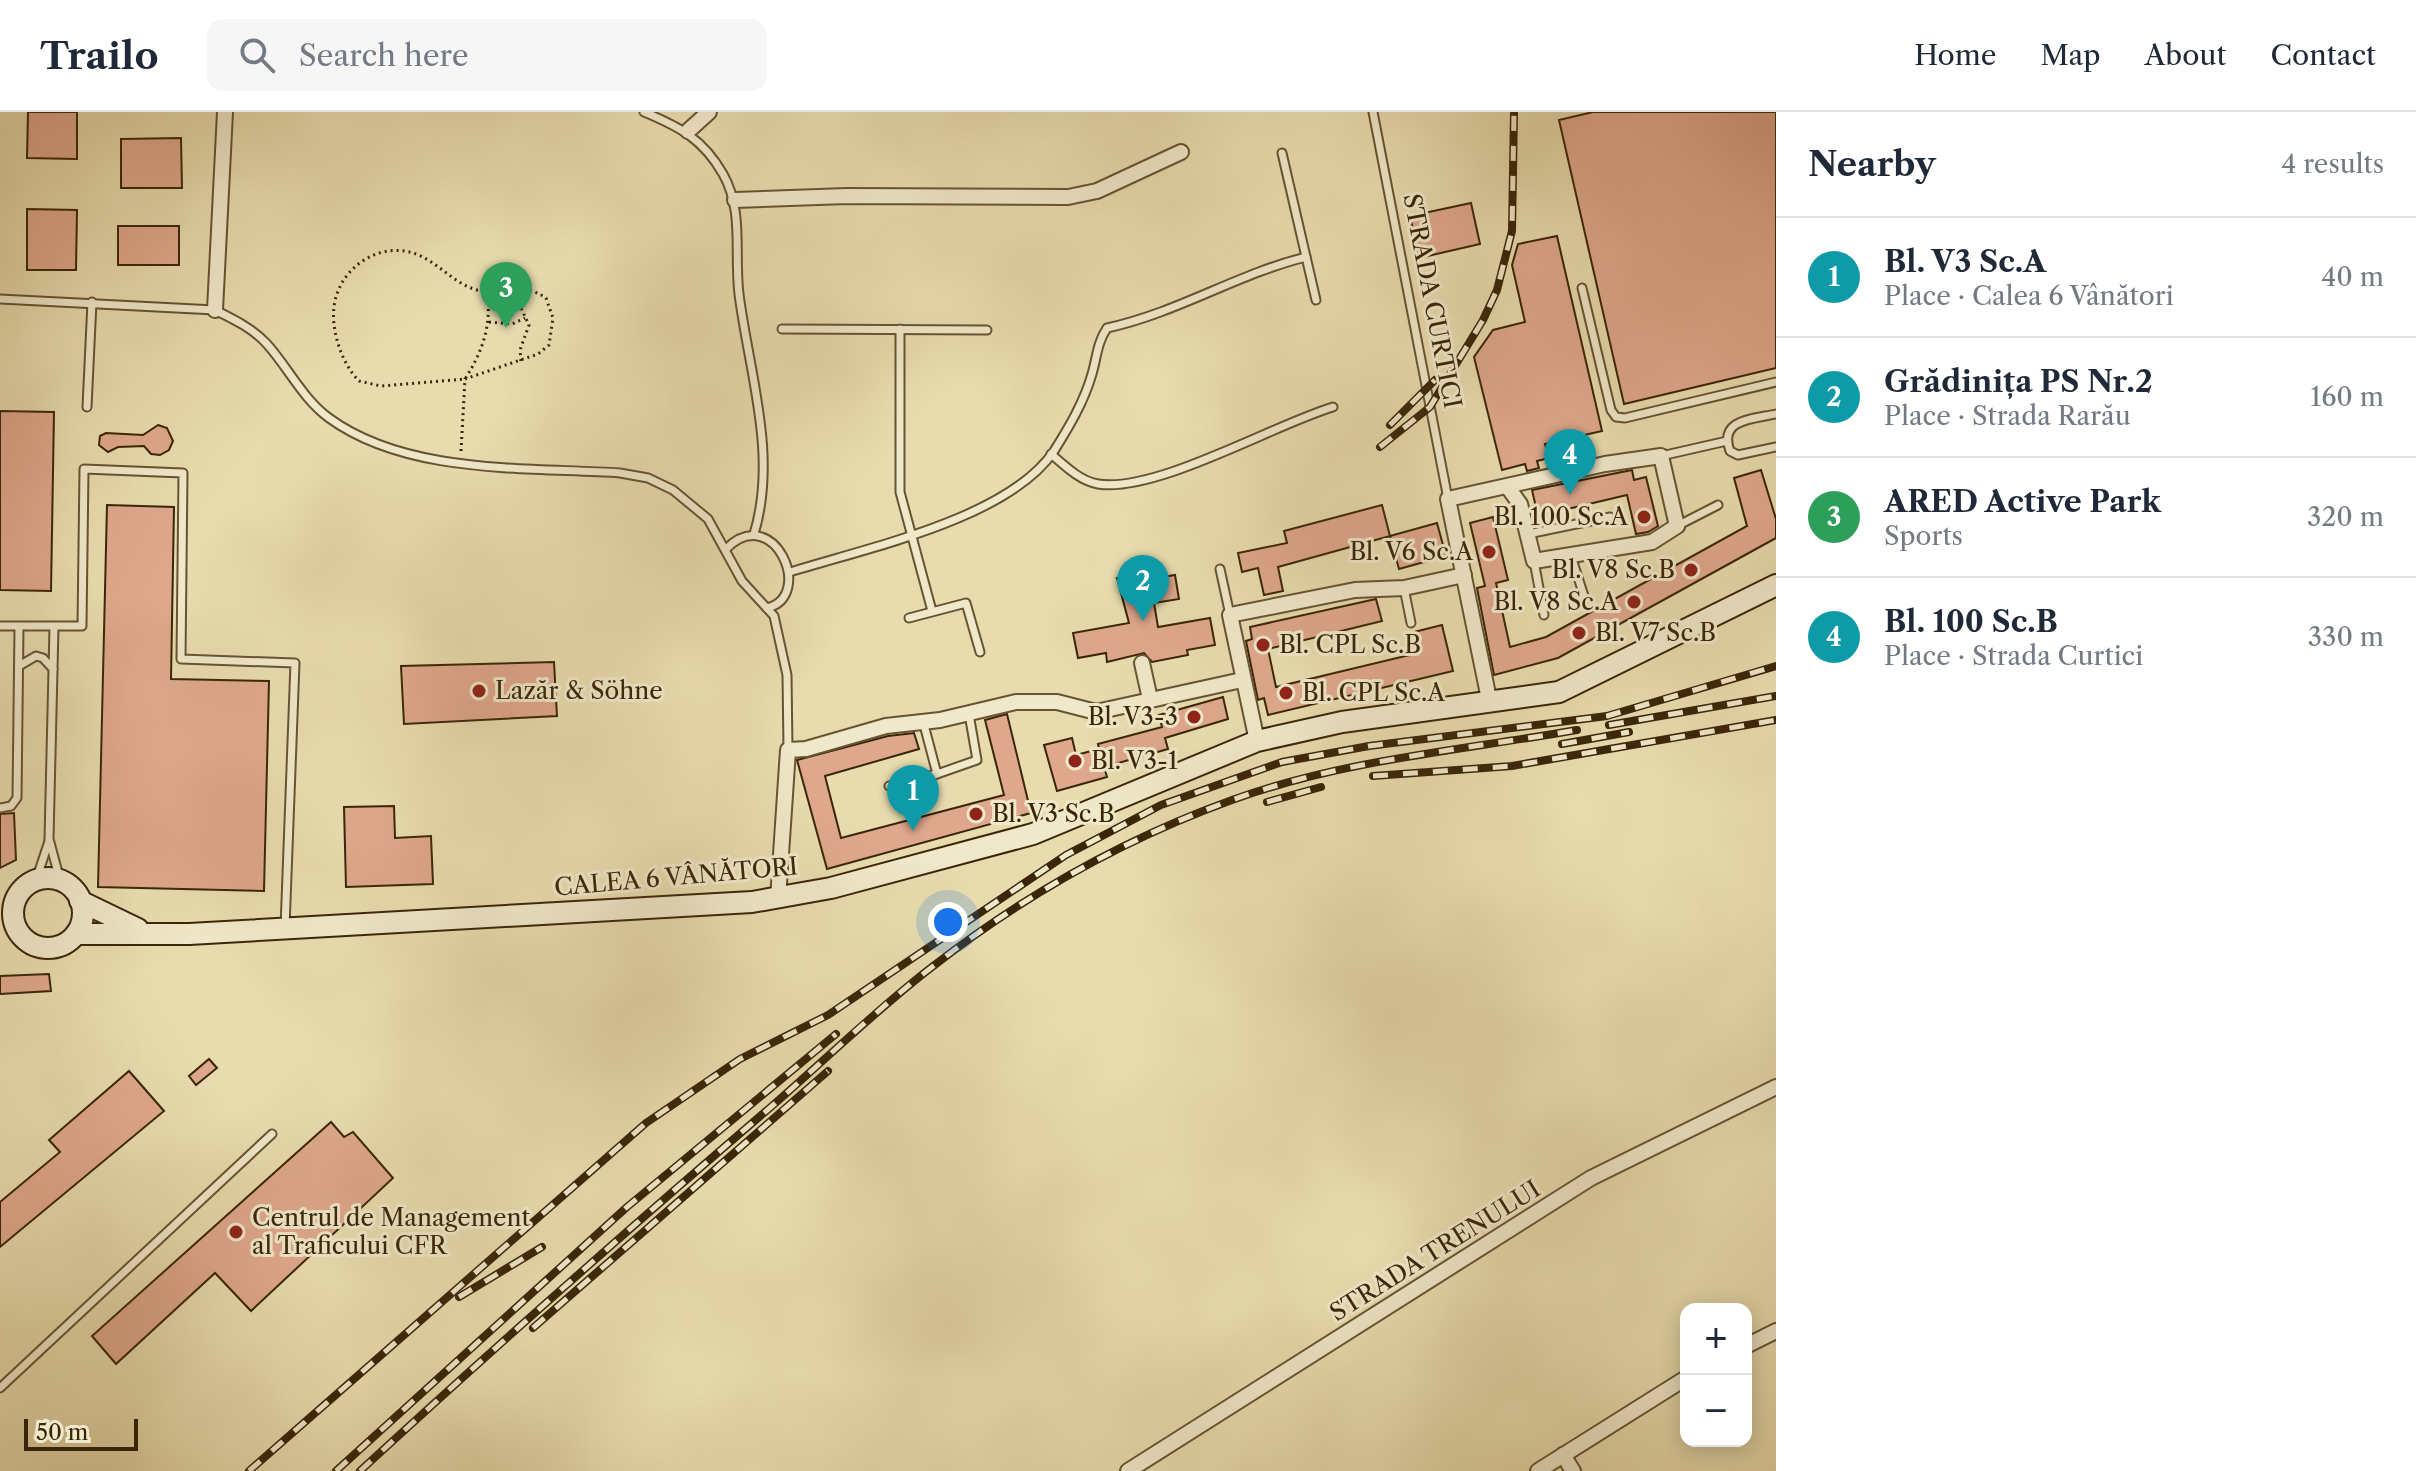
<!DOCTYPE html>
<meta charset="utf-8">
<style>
:root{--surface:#fff;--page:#f6f6f7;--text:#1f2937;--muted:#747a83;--line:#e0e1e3;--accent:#0f766e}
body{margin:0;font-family:"Libre Caslon Text",serif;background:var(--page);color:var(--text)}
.controls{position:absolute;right:24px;bottom:24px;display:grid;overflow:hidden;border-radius:16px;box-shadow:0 4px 20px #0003}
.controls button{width:72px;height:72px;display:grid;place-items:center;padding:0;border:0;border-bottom:2px solid var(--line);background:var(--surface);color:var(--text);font:40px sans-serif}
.scale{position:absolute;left:24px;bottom:20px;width:114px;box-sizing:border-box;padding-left:8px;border:4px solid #3a2607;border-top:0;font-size:22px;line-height:28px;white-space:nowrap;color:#3a2607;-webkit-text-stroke:6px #f0e8ca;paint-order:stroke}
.you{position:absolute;left:948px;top:810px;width:28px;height:28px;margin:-20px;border:6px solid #fff;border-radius:50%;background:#1a73e8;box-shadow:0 0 0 12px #1a73e833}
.badge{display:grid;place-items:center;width:52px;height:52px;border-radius:50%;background:var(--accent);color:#fff;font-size:26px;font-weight:700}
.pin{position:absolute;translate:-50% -66px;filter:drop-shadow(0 2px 4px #0008)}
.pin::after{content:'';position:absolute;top:42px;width:28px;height:24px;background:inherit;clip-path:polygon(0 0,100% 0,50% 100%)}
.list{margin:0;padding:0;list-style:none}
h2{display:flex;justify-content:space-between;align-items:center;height:104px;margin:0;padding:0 32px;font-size:34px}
h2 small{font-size:26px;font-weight:400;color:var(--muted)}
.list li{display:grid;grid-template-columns:52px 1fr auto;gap:24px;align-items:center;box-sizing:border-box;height:120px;padding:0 32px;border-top:2px solid var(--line)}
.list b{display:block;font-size:30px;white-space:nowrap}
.list p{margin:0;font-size:26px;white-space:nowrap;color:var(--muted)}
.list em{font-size:26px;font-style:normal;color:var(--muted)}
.icon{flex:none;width:44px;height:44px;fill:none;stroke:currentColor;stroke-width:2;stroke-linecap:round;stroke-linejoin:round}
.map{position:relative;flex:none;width:1776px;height:1359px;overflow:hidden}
header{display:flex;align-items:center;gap:48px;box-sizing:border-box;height:112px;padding:0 40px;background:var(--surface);border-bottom:2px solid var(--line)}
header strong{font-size:38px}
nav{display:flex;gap:44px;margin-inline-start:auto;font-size:28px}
.search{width:560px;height:72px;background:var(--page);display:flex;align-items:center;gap:20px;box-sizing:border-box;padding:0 28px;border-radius:16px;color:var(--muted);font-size:30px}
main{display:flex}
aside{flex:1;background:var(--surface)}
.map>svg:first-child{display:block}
</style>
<header>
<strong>Trailo</strong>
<div class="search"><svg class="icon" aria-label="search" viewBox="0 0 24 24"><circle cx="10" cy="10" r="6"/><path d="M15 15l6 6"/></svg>Search here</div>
<nav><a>Home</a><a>Map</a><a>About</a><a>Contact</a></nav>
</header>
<main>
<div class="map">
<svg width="1776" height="1359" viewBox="0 0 1776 1359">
<rect width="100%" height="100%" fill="#e8dcae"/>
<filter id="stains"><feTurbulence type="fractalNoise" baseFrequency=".0025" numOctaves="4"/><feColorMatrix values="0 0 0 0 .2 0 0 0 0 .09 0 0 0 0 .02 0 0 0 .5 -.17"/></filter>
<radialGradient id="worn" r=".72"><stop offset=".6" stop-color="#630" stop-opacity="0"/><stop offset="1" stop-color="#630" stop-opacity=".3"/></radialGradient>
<g fill="#dfa88c" stroke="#3a2607" stroke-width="2">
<path d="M 28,0 L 77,0 L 77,47 L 27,46 Z"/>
<path d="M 1593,0 L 1776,0 L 1776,256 L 1624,292 L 1559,8 Z"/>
<path d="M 181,26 L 182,76 L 121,76 L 121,27 Z"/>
<path d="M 1471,91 L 1480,132 L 1419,146 L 1410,104 Z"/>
<path d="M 27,97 L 77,98 L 76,158 L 27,158 Z"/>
<rect x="118" y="114" width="61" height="39"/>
<path d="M 1557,124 L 1602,319 L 1545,332 L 1549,346 L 1537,349 L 1539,356 L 1527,359 L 1525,352 L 1502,358 L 1474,245 L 1493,218 L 1525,210 L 1512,153 L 1518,132 Z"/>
<path d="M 0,299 L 54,300 L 51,479 L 0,478 Z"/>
<path d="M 158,313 L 167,316 L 173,329 L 169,338 L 160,343 L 151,342 L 144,334 L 118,335 L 108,340 L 99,333 L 100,324 L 106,321 L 143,323 Z"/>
<path d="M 1632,358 L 1634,368 L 1646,365 L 1658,414 L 1648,420 L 1636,422 L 1627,383 L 1538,404 L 1532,378 Z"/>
<path d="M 1761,358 L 1776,407 L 1776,426 L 1558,546 L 1494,563 L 1477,476 L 1485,474 L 1470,411 L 1493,405 L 1508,468 L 1496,471 L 1510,535 L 1546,525 L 1747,414 L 1734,366 Z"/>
<path d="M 107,393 L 174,395 L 171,567 L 269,569 L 264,779 L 98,775 Z"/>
<path d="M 1382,393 L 1390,424 L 1278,455 L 1283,479 L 1264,483 L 1258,456 L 1242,460 L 1238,441 L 1287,431 L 1284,419 Z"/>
<path d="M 1437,411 L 1446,444 L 1399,457 L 1390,424 Z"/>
<path d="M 1144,462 L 1145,468 L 1175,463 L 1179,487 L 1154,491 L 1158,515 L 1210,506 L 1215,533 L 1187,538 L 1188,543 L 1152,550 L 1144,541 L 1107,550 L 1106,541 L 1078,546 L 1073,521 L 1129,511 L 1117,466 Z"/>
<path d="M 1376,487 L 1382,509 L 1268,537 L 1276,575 L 1418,541 L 1414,520 L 1442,513 L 1453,559 L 1268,603 L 1264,586 L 1258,588 L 1246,529 L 1252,527 L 1250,515 Z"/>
<path d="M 554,550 L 557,604 L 404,612 L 401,554 Z"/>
<path d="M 1223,585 L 1228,607 L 1165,626 L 1168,637 L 1104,655 L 1107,665 L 1057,679 L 1044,633 L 1072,626 L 1076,643 L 1099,637 L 1098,632 L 1162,615 L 1159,603 Z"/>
<path d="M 1007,602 L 1031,701 L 827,757 L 797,648 L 888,624 L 914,621 L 919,637 L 825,664 L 841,726 L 1004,683 L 985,608 Z"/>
<path d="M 394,694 L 395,726 L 431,724 L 433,772 L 346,775 L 344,695 Z"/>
<path d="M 14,701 L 16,748 L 0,756 L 0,702 Z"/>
<path d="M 49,862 L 51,879 L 0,882 L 0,864 Z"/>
<path d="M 209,947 L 217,956 L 196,973 L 189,964 Z"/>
<path d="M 129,959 L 164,999 L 0,1135 L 0,1090 L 60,1040 L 49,1028 Z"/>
<path d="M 331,1010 L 344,1025 L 353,1020 L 393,1066 L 251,1199 L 215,1161 L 116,1252 L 92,1224 Z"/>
</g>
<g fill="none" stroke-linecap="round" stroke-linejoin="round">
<defs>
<g id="lane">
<path d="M 644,0 C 680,15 703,27 723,62 C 744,99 734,141 739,182 C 749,261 778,343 754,422"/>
<path d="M 1373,0 L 1448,387"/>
<path d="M 1282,41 L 1316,188"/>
<path d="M 1582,176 L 1611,298 L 1616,305 L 1625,306 L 1776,270"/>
<path d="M 0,187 L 215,198 C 233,207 252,216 266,231 C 288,255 302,286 329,306 C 407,363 527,355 620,361 L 648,366 L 673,378 L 708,407 L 742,469 L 774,504 L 787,563 L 788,637"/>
<path d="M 782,217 L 987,218"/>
<path d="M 900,217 L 900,380 L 932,499"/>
<path d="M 87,295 L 92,190"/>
<path d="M 1776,302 C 1753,307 1718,307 1730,339 L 1738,343 L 1776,335"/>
<path d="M 1051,342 C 1065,354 1080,369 1098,372 C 1156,381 1273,313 1333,295"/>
<path d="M 1661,344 L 1727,329"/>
<path d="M 1677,414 L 1718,393"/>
<path d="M 1528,422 L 1610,405"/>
<path d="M 726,437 C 773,389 816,484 767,496"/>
<path d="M 1571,444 L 1585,487"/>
<path d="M 1534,449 L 1544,503"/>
<path d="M 1220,457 L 1230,503"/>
<path d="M 790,460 C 866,436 1008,407 1054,339 C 1069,315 1084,290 1092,262 C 1097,245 1097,231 1107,216 C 1177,201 1237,162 1306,145"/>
<path d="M 1404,476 L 1411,511"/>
<path d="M 909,506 L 966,491 L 980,540"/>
<path d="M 0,514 L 82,514 L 84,357 L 183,361 L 181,547 L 295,551 L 285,816"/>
<path d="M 54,515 L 49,727 L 60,768"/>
<path d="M 19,554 L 36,544 L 43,546 L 53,557"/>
<path d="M 937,662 L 977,648 L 969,602"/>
<path d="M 889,674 L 937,662 L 923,609"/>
<path d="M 0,696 L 11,694 L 17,686 L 19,515"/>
<path d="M 36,768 L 49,729"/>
<path d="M 0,1276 L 272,1022"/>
</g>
<g id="street">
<path d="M 688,19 L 709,0"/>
<path d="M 735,88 L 847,84 L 1068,85 L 1097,79 L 1181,40"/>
<path d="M 215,198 L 225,0"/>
<path d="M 1142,551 L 1150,587"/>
<path d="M 1490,592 L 1448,387 L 1605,352 L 1661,344 L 1677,414 L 1652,430 L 1534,449 L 1520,392 L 1507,374"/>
<path d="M 1257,629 L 1230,503 L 1355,478 L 1404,476 L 1464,463"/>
<path d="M 778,787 L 788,638 L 806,637 L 886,614 L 940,608 L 1016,590 L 1057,590 L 1096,600 L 1242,568"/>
<path d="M 1746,1234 L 1776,1219"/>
<path d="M 1563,1343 L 1573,1359"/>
<path d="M 1128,1359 L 1591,1066 L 1776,975"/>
<path d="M 1538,1359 L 1686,1266"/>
</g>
<g id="secondary">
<circle cx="48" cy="801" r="35"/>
<path d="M 80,789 L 138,817"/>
<path d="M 76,822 L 189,822 L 752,790 L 831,776 L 1033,722 L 1257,629 L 1342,610 L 1559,580 L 1776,473"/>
</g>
</defs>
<use href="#lane" stroke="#665431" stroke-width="11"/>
<use href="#street" stroke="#665431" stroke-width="18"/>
<use href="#secondary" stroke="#3a2607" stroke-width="24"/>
<g stroke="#3a2607" stroke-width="3" stroke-dasharray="2 4" stroke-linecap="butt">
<path d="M 489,210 L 512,212 L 525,206"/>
<path d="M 521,249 L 520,238 L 529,213 L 520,194 L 525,178"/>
<path d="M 461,339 L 465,267 L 538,242 L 549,233 L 553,206 L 546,186 C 525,171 508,182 486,180 C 456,176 442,152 416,142 C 379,128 338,157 334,195 C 331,219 342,252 359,269 L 381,274 L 465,267 C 483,239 492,212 487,180"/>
</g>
<use href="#lane" stroke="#f0e8ca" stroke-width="7"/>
<use href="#street" stroke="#f0e8ca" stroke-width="14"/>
<use href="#secondary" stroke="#f0e8ca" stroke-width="20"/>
<defs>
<g id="rail">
<path d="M 1390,313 L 1435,268"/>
<path d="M 1380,335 L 1430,295 L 1483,208 L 1497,178 L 1512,119 L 1514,0"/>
<path d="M 1609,613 L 1776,584"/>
<path d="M 1562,632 L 1629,620"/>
<path d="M 1373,664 L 1512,654 L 1776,608"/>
<path d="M 1267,690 L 1321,675"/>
<path d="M 459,1185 L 542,1135"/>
<path d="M 533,1216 L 828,959"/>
<path d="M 249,1359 L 646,1011 L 740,947 L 828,903 L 1066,743 L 1161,693 L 1282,650 L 1369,634 L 1607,604 L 1776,554"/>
<path d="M 336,1359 L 627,1095 L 836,922"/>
<path d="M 360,1359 C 495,1235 632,1114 772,994 C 825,948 876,898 932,855 C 1023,784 1124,727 1232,688 C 1342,648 1463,638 1577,618"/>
</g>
</defs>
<use href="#rail" stroke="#3a2607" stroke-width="8"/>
<use href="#rail" stroke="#f0e8ca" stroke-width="5" stroke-dasharray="15" stroke-linecap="butt"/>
</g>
<g fill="#8f2418" stroke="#f0e8ca" stroke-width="3">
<circle cx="1644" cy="405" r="8"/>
<circle cx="1489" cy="440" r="8"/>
<circle cx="1691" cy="458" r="8"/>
<circle cx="1634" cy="490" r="8"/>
<circle cx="1579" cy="521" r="8"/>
<circle cx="1263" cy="533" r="8"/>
<circle cx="479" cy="579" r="8"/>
<circle cx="1286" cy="581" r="8"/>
<circle cx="1194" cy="605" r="8"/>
<circle cx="1075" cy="649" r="8"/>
<circle cx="976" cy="702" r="8"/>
<circle cx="236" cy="1120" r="8"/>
</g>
<g text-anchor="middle" stroke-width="6" stroke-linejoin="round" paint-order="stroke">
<g font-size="24" fill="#3a2607" stroke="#f0e8ca">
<text transform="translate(1432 189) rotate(79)" y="8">STRADA CURTICI</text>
<text transform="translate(676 765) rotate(-5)" y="8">CALEA 6 VÂNĂTORI</text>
<text transform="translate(1435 1139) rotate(-32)" y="8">STRADA TRENULUI</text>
</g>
<g font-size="24" fill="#3a2607" stroke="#f0e8ca" text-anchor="start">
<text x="1628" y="413" text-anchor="end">Bl. 100 Sc.A</text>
<text x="1473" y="448" text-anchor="end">Bl. V6 Sc.A</text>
<text x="1675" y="466" text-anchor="end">Bl. V8 Sc.B</text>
<text x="1618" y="498" text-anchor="end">Bl. V8 Sc.A</text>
<text x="1595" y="529">Bl. V7 Sc.B</text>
<text x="1279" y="541">Bl. CPL Sc.B</text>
<text x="495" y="587">Lazăr &amp; Söhne</text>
<text x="1302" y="589">Bl. CPL Sc.A</text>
<text x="1178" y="613" text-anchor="end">Bl. V3-3</text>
<text x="1091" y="657">Bl. V3-1</text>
<text x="992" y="710">Bl. V3 Sc.B</text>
<text x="252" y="1114">Centrul de Management<tspan x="252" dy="28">al Traficului CFR</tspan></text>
</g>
</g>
<rect width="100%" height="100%" filter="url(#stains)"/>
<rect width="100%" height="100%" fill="url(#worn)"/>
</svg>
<div class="controls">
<button>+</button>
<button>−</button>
</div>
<div class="scale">50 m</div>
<div class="you"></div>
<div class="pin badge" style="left:913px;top:719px;background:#0f9aa8">1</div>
<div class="pin badge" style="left:1143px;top:509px;background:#0f9aa8">2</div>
<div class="pin badge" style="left:506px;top:216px;background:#2e9e5b">3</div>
<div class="pin badge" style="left:1570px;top:383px;background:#0f9aa8">4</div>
</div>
<aside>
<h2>Nearby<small>4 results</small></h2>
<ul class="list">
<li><span class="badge" style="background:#0f9aa8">1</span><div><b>Bl. V3 Sc.A</b><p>Place · Calea 6 Vânători</p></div><em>40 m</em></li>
<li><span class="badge" style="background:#0f9aa8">2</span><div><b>Grădinița PS Nr.2</b><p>Place · Strada Rarău</p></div><em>160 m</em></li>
<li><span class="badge" style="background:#2e9e5b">3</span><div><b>ARED Active Park</b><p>Sports</p></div><em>320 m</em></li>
<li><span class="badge" style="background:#0f9aa8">4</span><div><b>Bl. 100 Sc.B</b><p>Place · Strada Curtici</p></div><em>330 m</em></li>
</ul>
</aside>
</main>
